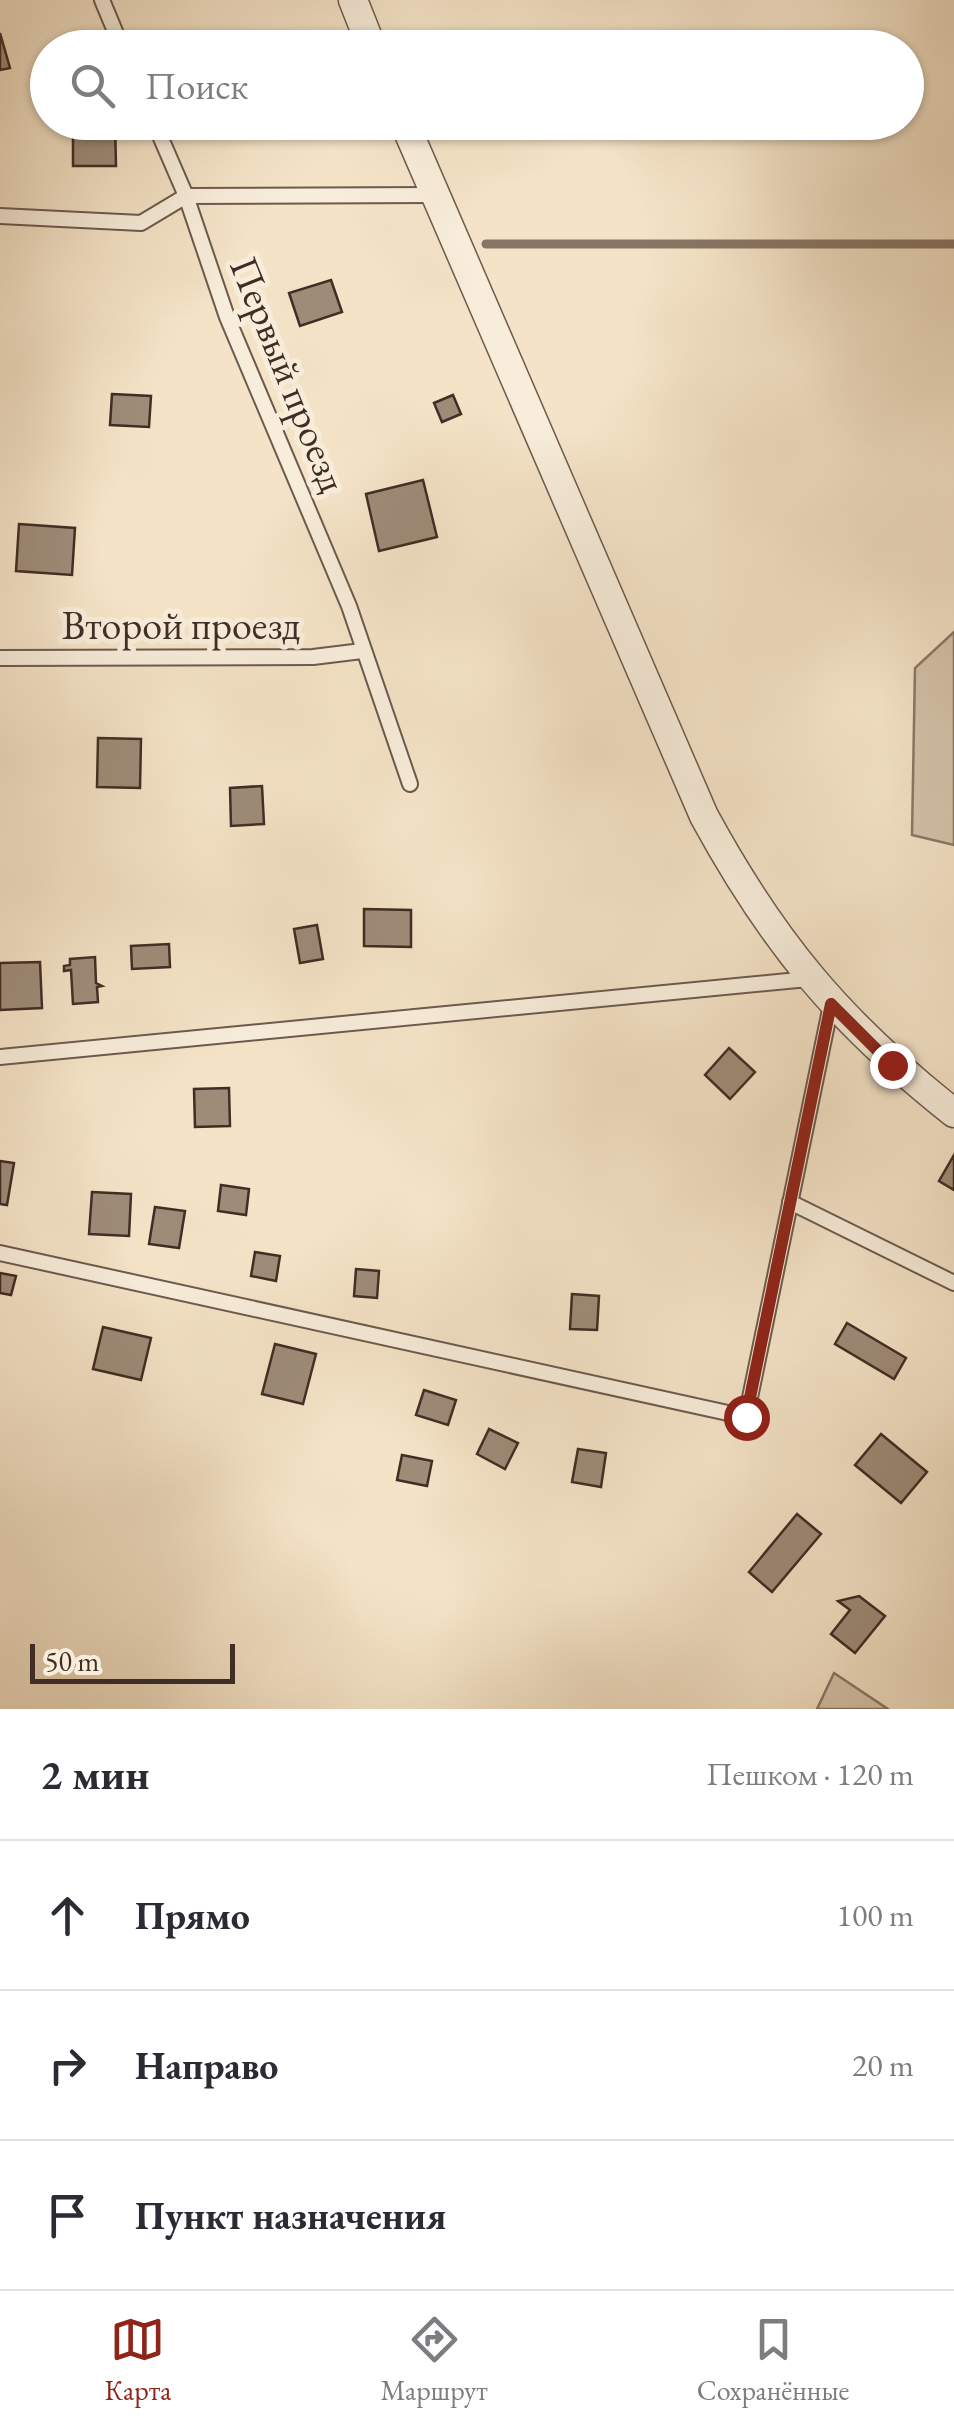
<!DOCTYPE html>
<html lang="ru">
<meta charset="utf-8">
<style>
:root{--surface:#fff;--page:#f2f2f3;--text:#2b2b33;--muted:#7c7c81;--line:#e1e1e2;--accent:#8f2418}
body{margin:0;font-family:"EB Garamond",serif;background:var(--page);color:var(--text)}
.scale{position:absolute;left:30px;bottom:25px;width:205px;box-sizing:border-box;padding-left:10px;border:5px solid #402d25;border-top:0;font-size:28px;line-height:35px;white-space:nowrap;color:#402d25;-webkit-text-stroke:8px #f8eddb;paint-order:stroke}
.stop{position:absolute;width:30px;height:30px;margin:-22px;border:8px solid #8f2418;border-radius:50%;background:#fff}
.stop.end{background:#8f2418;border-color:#fff;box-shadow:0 2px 10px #0008}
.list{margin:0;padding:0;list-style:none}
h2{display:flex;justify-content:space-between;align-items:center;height:130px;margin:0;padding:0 40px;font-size:42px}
h2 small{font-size:32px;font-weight:400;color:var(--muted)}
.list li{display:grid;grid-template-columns:65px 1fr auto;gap:30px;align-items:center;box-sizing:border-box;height:150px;padding:0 40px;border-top:2px solid var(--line)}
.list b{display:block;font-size:38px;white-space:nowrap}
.list em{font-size:32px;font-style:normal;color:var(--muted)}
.icon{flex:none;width:55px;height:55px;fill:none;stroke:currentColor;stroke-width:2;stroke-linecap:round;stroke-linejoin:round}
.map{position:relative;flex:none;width:954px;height:1709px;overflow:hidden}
.search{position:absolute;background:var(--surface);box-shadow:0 2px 8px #0004;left:30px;right:30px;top:30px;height:110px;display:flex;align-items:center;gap:25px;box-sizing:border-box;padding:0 35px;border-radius:55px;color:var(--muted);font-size:38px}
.sheet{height:580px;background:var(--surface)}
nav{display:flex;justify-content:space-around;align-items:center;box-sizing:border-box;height:140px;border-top:2px solid var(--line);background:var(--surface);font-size:28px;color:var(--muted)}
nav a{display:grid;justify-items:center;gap:5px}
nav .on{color:var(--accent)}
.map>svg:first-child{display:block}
</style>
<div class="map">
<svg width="954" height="1709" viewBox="0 0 954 1709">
<rect width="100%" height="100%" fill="#f4e3c7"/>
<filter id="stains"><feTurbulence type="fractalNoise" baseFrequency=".002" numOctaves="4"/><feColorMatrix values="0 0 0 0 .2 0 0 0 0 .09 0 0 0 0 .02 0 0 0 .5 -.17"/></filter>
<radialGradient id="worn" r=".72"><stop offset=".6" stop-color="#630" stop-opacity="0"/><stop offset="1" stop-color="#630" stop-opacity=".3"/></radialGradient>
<g fill="#d5c4ab" stroke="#8a7868" stroke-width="2.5">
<path d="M 954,632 L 954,845 L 912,835 L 915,668 Z"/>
<path d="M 834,1673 L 888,1709 L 817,1709 Z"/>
</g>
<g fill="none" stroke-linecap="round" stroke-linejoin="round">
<path stroke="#877565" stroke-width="9" d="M 486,244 L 954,244"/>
</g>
<g fill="#9e8c79" stroke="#402d25" stroke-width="2.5">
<path d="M 0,33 L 10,68 L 0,70 Z"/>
<path d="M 309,36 L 312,48 L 277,48 L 276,44 Z"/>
<path d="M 73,122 L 115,122 L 116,166 L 73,166 Z"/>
<path d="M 331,280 L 342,312 L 300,326 L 289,293 Z"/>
<path d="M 112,394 L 151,396 L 149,427 L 110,425 Z"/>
<path d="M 453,395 L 461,414 L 442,422 L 434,403 Z"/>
<path d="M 423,480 L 437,537 L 379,551 L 366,494 Z"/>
<path d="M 19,524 L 75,528 L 72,575 L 16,571 Z"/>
<path d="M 98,738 L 141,739 L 140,788 L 97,787 Z"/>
<path d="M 262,786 L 264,824 L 231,826 L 230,788 Z"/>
<path d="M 364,909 L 411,910 L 411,947 L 364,946 Z"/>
<path d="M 317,925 L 323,959 L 300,963 L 294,929 Z"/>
<path d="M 169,944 L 170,967 L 132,969 L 131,946 Z"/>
<path d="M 95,957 L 96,983 L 102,986 L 97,987 L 98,1002 L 73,1004 L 71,970 L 64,971 L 64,966 L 70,965 L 70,959 Z"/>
<path d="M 40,962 L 42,1008 L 0,1010 L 0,963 Z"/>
<path d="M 729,1048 L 755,1072 L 730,1099 L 705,1075 Z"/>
<path d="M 229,1088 L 230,1126 L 195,1127 L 194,1089 Z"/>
<path d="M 954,1155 L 954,1190 L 939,1181 Z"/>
<path d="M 0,1161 L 14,1163 L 7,1205 L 0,1204 Z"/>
<path d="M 221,1185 L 249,1189 L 246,1215 L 218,1211 Z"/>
<path d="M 92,1192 L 131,1194 L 129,1236 L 89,1234 Z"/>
<path d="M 155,1207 L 185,1211 L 179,1248 L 149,1244 Z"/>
<path d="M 255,1252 L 280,1256 L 276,1281 L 251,1276 Z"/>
<path d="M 356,1269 L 379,1271 L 377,1298 L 354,1296 Z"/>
<path d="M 0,1273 L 16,1276 L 11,1295 L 0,1293 Z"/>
<path d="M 572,1294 L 599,1296 L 597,1330 L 570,1329 Z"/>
<path d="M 847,1323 L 906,1358 L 894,1379 L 835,1344 Z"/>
<path d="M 103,1327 L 151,1338 L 141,1380 L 93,1369 Z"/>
<path d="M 275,1344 L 316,1354 L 303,1404 L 262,1394 Z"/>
<path d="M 424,1390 L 456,1400 L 448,1425 L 416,1415 Z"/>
<path d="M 489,1429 L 518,1443 L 505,1469 L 477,1454 Z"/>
<path d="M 881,1434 L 927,1472 L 901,1503 L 855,1465 Z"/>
<path d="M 578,1449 L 606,1453 L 601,1487 L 572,1482 Z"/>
<path d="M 402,1455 L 432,1461 L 427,1486 L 397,1480 Z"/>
<path d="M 797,1514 L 821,1534 L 772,1592 L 749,1572 Z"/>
<path d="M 859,1596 L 885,1616 L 855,1653 L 831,1634 L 850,1610 L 838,1601 Z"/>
</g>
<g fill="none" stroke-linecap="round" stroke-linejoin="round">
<defs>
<g id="lane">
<path d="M 102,0 L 122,48"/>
<path d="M 154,122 L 186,196 L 227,317 L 349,606 L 410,784"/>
<path d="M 0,216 L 141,223 L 186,196 L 434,195"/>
<path d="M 0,658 L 313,657 L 362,651"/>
<path d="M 0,1057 L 808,979"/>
<path d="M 790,1202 L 954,1283"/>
<path d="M 0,1253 L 746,1417 L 831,1005"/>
</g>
<g id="street">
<path d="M 353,0 L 372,48"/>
<path d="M 404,122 L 704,816 C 773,943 840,1023 954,1113"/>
</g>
</defs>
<use href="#lane" stroke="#6d5a4e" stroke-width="18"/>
<use href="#street" stroke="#6d5a4e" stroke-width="31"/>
<use href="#lane" stroke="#f8eddb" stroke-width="14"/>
<use href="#street" stroke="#f8eddb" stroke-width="28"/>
</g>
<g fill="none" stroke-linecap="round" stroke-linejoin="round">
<path stroke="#8f2418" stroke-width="12" d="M 746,1417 L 831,1004 L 892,1065"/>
</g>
<g text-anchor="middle" stroke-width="10" stroke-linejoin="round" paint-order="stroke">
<g font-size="40" fill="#402d25" stroke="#f8eddb">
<text transform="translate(289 374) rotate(68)" y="14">Первый проезд</text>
<text x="181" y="639">Второй проезд</text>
</g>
</g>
<rect width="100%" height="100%" filter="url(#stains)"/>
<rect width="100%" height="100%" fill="url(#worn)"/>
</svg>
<div class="scale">50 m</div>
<div class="stop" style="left:746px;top:1417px"></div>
<div class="stop end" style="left:892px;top:1065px"></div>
<div class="search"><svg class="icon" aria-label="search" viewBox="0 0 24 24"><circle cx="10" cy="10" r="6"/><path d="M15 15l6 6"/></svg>Поиск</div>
</div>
<section class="sheet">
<h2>2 мин<small>Пешком · 120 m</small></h2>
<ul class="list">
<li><svg class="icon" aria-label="ahead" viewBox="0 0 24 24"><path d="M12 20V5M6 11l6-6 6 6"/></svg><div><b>Прямо</b></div><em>100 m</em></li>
<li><svg class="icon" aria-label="right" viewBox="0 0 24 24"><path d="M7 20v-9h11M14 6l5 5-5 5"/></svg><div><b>Направо</b></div><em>20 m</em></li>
<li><svg class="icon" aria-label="arrive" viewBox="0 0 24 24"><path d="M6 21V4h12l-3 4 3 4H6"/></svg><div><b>Пункт назначения</b></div></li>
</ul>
</section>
<nav>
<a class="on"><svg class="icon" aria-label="map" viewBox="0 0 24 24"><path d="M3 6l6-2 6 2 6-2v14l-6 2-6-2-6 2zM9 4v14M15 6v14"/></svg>Карта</a>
<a><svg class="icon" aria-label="directions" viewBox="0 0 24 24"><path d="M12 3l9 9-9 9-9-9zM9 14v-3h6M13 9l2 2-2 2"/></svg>Маршрут</a>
<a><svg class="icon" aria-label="saved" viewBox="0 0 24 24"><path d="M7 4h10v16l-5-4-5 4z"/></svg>Сохранённые</a>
</nav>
